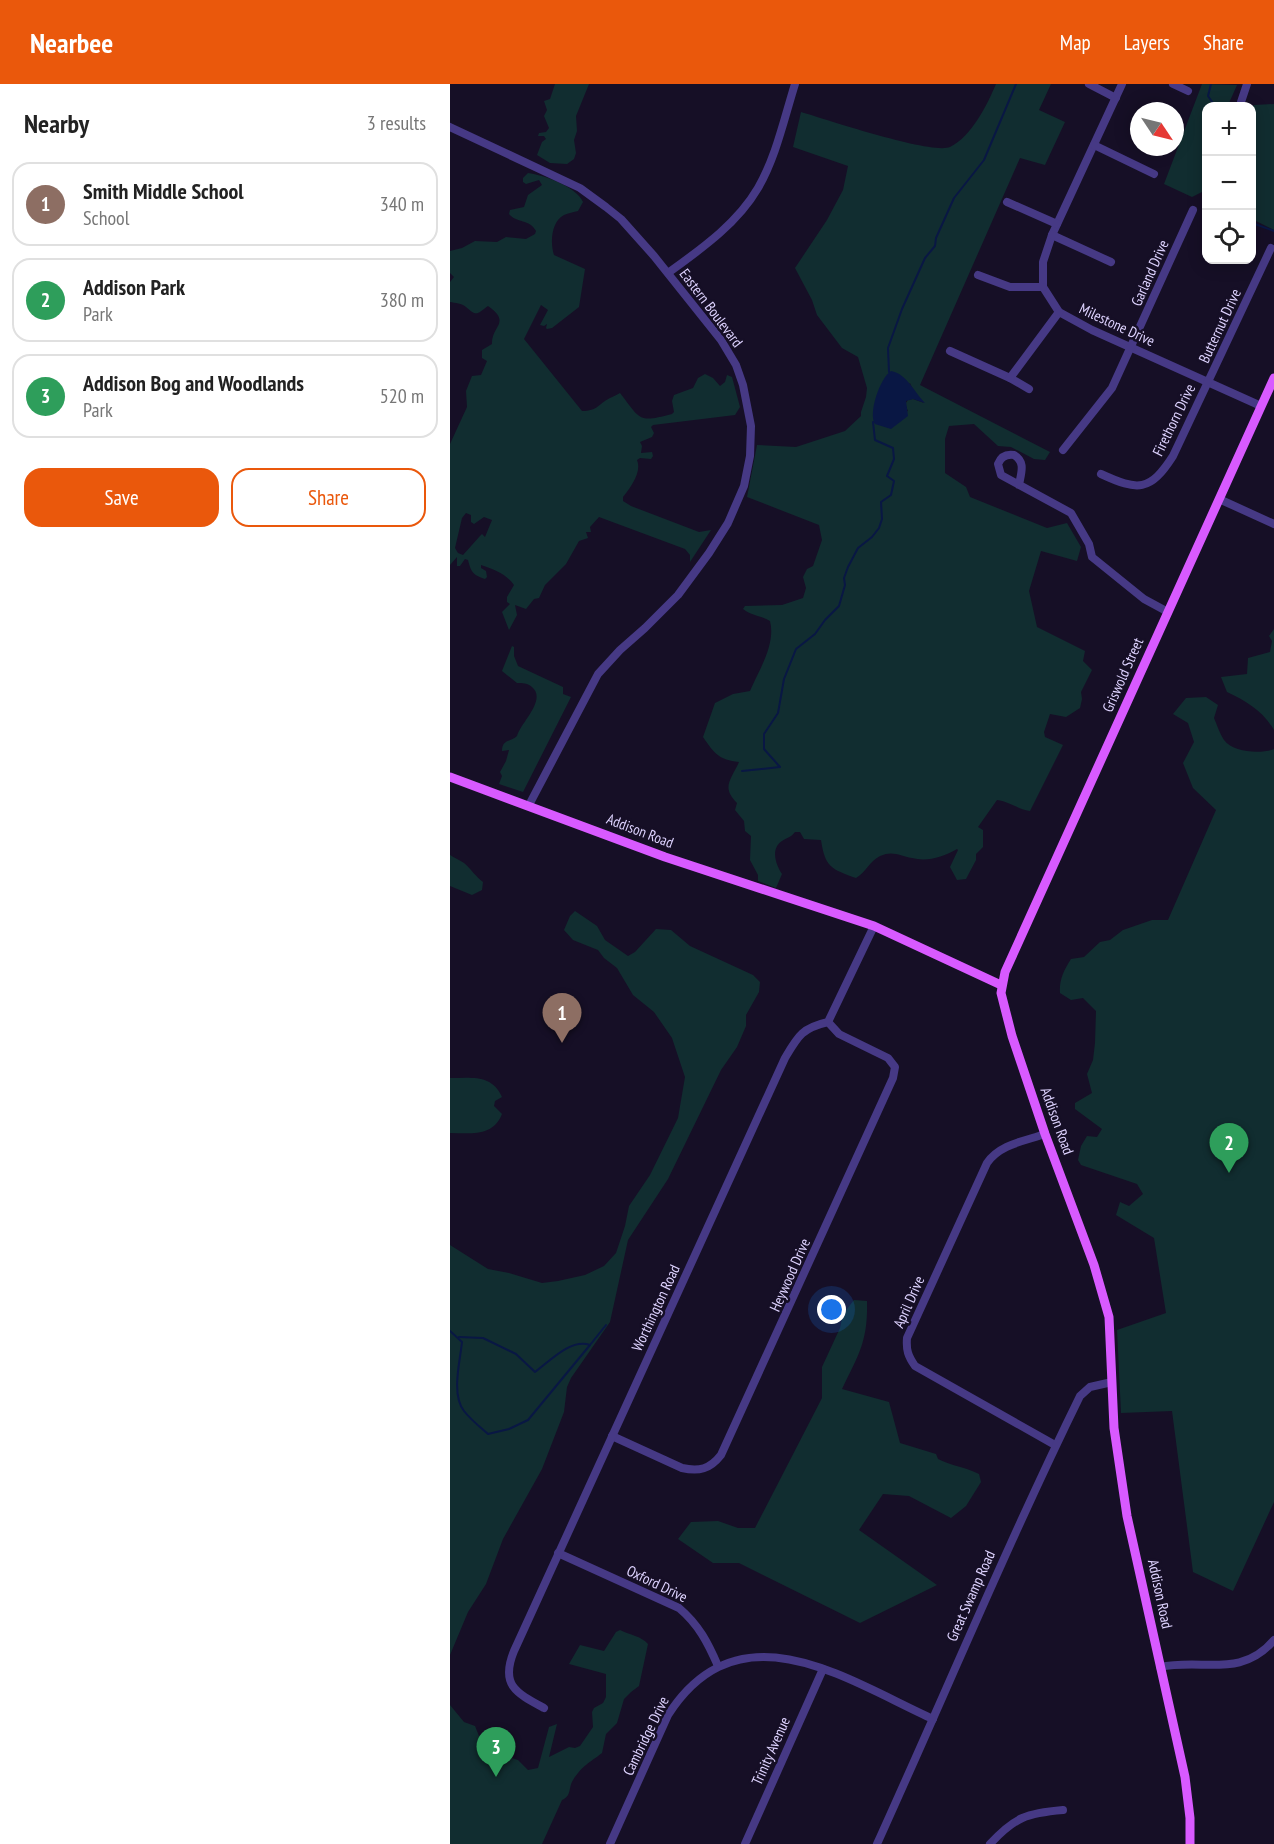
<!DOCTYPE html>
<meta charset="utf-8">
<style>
:root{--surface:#fff;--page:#f6f6f6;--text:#222;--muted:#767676;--line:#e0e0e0;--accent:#ea580c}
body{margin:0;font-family:"PT Sans Narrow",sans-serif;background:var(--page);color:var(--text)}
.controls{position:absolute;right:18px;top:18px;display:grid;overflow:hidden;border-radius:12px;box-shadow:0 3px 15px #0003}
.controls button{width:54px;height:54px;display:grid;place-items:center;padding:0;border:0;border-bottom:2px solid var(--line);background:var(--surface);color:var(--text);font:30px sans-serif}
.compass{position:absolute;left:680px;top:18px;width:54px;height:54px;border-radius:50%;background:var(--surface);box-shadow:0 3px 15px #0003;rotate:125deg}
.you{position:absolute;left:382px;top:1226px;width:21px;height:21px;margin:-15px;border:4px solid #fff;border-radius:50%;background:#1a73e8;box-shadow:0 0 0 9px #1a73e833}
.badge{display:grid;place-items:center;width:39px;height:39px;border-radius:50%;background:var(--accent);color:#fff;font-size:20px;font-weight:700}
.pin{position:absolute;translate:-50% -50px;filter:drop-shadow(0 2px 3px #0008)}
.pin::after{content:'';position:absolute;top:32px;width:21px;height:18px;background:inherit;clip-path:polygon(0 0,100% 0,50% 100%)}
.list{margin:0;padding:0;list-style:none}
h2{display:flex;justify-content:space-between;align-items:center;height:78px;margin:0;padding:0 24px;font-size:26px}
h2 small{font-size:20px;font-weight:400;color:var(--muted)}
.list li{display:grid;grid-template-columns:39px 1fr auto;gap:18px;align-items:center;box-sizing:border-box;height:84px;margin:0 12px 12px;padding:0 12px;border:2px solid var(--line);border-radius:18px}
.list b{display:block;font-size:22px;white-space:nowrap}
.list p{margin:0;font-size:20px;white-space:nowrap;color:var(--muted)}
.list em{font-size:20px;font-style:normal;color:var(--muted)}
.actions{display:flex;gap:12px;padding:18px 24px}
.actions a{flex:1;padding:14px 0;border:2px solid var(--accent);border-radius:18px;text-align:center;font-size:21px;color:var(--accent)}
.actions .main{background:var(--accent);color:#fff}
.icon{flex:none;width:33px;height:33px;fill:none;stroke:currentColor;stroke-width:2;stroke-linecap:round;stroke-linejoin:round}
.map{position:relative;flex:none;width:824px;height:1760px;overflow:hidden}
header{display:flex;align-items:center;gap:36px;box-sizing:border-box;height:84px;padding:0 30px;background:var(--accent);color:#fff}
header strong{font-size:28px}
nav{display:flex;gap:33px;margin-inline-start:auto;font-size:21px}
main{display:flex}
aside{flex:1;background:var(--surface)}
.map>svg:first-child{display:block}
</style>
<header>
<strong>Nearbee</strong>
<nav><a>Map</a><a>Layers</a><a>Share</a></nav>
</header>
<main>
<aside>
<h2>Nearby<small>3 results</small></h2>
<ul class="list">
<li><span class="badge" style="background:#8d6e63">1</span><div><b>Smith Middle School</b><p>School</p></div><em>340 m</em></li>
<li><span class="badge" style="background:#2e9e5b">2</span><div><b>Addison Park</b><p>Park</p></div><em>380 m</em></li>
<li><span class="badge" style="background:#2e9e5b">3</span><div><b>Addison Bog and Woodlands</b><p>Park</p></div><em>520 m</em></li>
</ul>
<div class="actions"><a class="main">Save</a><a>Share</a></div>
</aside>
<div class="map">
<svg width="824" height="1760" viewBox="0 0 824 1760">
<rect width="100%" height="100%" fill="#160f26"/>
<g fill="#112d30" fill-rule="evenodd">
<path d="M 105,0 L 139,0 L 126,32 L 127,47 L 124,56 L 126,69 L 124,75 L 117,80 L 100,79 L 87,71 L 92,58 L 96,55 L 94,52 L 88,52 L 89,49 L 96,48 L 99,44 L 94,32 L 97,26 L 94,17 L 100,15 Z"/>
<path d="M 546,0 L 601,0 L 589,26 L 615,38 L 595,81 L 570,74 L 470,301 L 600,368 L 595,376 L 584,375 L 561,363 L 548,362 L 524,340 L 499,342 L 495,355 L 495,389 L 516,403 L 520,413 L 597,444 L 617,439 L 631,463 L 627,477 L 591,467 L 579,507 L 587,543 L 635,567 L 633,577 L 642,586 L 631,608 L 632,615 L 630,624 L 616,633 L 600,630 L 594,648 L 595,653 L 613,661 L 580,727 C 567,725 561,718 547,716 L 528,743 L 533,746 L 533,763 L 526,770 L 526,776 L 516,795 L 507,796 L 500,783 L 508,766 L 507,765 C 493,773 477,778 462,774 C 450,772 443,766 430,772 C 420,777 415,789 406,794 C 381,785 375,783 371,756 L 354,755 L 350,748 L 345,748 C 340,754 338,753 332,757 C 320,765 326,781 332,790 L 326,804 L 308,797 L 308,791 L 300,776 L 301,752 L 295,747 L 294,737 L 285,726 L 287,719 C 271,703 281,696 289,678 C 269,676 264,669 253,653 L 265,619 L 283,610 L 300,607 C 309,586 326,560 320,537 C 312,532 300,531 293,525 L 295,522 L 332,521 L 353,514 L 356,504 L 353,493 L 357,485 L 363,482 L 372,456 L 369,441 L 297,413 L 307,361 L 346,363 L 395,347 L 411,332 L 411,328 L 416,313 L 417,304 L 408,273 L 392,264 L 367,231 L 362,216 L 345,184 L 377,136 L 393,106 L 398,82 L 343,63 L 351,28 C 375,35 482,71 500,63 C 522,52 537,21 546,0 ZM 460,299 L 464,308 L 474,319 L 463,315 L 458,316 L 455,320 L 458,327 L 423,338 Z"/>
<path d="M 752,0 L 787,1 L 779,19 L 781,22 L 756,22 L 756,106 L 742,113 L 714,100 Z"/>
<path d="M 824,20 L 824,146 L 802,135 L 802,23 L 804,21 Z"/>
<path d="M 78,89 C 94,91 127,103 133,118 L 128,127 C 124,128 118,129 114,131 C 101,138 100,159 104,171 L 135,185 L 129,223 L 102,244 L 97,245 L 96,244 L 97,240 L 94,242 L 90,241 L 98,226 L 91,221 L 74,255 L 132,327 C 148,327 148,320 160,314 C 164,312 167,311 170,309 C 191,336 188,339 222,330 L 224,328 L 222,317 L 224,311 L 243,304 L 248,294 L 255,290 L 263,294 L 270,302 L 275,298 L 277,291 L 282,293 L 290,323 L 285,331 L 203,341 L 201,343 L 204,349 L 202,353 L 190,358 L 192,362 L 191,369 L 202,368 L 203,372 L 201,375 L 190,374 L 187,376 C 192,388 181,403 173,413 L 173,417 L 181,422 L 249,448 L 261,446 L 240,478 L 240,471 L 235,465 L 149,433 L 140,443 L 141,448 L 136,448 L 138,454 L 129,457 L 116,480 L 95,501 L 89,514 L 84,515 L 76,525 L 65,521 L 67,531 L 59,546 L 52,528 L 60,520 L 57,518 L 57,513 L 64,501 C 55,489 45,486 31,481 L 31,484 L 36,487 L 37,493 L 35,495 C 23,491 21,488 18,476 L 15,475 L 10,482 L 7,482 L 7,473 L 0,481 L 0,360 L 17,323 L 16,307 L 22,292 L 31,291 L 37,277 L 32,274 L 32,266 L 42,260 C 41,242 62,239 38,222 C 27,230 27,233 16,223 C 12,219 5,219 0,218 L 0,198 L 4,193 L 0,189 L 0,167 L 12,164 L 25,157 L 47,158 L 56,153 L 76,155 L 85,150 L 86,147 C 80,135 66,139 59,130 L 60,126 L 74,123 L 78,111 L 92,101 L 89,96 L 76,100 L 73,98 L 73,94 ZM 16,429 L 21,431 L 21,438 L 24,440 L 34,433 L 42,436 L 35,453 L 32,450 L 30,452 L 13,471 L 8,469 L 5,464 L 12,434 Z"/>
<path d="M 824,545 L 824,646 C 813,627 796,617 777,608 L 771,593 L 797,590 L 798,574 L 820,568 L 822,557 L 819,552 Z"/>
<path d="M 62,562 L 64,563 L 64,572 L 68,582 L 113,603 L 113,610 L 121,613 L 73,708 L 49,700 L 52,692 L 50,688 L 56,677 L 59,666 L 52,667 C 52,655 61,658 67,652 C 71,638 97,616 82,603 C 78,599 72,599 67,599 L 52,587 Z"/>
<path d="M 756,613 L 768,621 L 764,634 C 767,641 770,650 774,656 C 784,669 811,670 824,665 L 824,1418 L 783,1507 L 743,1488 L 722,1327 L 671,1329 L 667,1246 L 716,1229 L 704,1154 L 666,1131 L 670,1118 L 679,1122 L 693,1110 L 687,1100 L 631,1081 L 628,1076 L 631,1062 L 637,1052 L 647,1053 L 652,1045 L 625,1025 L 625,1019 L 642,1009 L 637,990 L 643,976 L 645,959 L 646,927 L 633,914 L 621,916 L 610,909 C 609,896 614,886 621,875 L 634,873 L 650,858 L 660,856 L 673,846 L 702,836 L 718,836 L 766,726 L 743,704 L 733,679 L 744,658 L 738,639 L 723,630 L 736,614 Z"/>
<path d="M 0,771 C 4,774 10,776 14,779 C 21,785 26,793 33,798 L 32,806 L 22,811 L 0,802 Z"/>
<path d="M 125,827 L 147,842 L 155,856 L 178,872 L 185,868 L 206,845 L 221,846 L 240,862 L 303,891 L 310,898 L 309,908 L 296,931 L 296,942 L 287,963 L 271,986 L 218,1095 L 178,1156 L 160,1238 L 121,1294 L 117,1303 L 114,1328 L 92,1385 L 53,1455 L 36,1500 L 18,1528 L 0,1571 L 0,1161 L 38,1185 L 59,1189 L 92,1199 L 108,1197 L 135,1191 L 154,1182 L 166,1169 L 175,1142 L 179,1122 L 200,1091 L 228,1034 L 235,993 L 222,954 L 204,928 L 183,911 L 167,884 L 154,874 L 148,866 L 123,856 L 114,846 L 120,832 Z"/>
<path d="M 0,994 C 21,994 42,990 52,1013 L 45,1017 L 44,1022 L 52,1030 C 43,1053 21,1049 0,1049 Z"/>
<path d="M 404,1216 L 417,1217 C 418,1257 409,1270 392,1305 L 439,1318 L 450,1359 L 486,1370 L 488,1375 C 501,1382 516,1383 529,1390 L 531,1398 L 516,1422 L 501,1434 L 459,1412 L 433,1410 L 409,1446 L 487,1501 L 410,1539 L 289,1479 L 263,1479 L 228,1455 L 241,1438 L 268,1437 L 288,1444 L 305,1444 L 372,1314 L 372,1283 L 390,1244 L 393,1230 Z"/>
<path d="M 170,1546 C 180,1551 191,1552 198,1560 L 189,1602 L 181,1608 L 174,1615 L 167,1639 L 156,1650 L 152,1669 C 139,1679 133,1681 123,1696 C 118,1704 122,1712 112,1716 L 92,1760 L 0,1760 L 0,1621 L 14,1638 L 25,1642 L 31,1657 L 56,1672 L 68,1676 L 78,1686 L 88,1684 L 99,1643 L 107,1640 L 99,1673 L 119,1663 L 125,1664 L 130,1662 L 143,1643 L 142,1628 L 144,1624 L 153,1619 L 156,1613 L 156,1590 L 119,1580 L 130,1561 L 154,1567 L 166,1548 Z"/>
</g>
<path fill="#091744" d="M 441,287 C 457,290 464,308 475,319 L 463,315 L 456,317 L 458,332 L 441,345 L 425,340 C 418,329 430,294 441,287 Z"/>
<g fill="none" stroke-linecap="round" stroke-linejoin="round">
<g stroke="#091744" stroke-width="2">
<path d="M 761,0 L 758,12 L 765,22"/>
<path d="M 756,85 L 753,100 L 754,113 L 756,115"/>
<path d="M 802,139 L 824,147"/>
<path d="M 439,288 L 438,264 L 452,225 L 475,174 L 485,162 L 486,154 L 504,114 L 534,76 L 566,0"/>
<path d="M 292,687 L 330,683 L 314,665 L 314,650 L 328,629 L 334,595 L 346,565 L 365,550 L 375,536 L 389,522 L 395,501 L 394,494 L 398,483 L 408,464 L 422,453 L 429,444 L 432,435 L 431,418 L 441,411 L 444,397 L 437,392 L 444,375 L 443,364 L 425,356 L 423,338"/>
<path d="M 0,1247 L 12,1258 C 10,1278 1,1310 14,1327 C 21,1336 30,1343 38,1350 L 59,1345 L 78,1336 L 140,1261"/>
<path d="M 9,1253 L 33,1254 L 66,1270 L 85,1288 C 100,1277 121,1254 140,1261 L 156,1241"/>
</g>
<g stroke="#463985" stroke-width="8">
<path d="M 639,0 L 666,14"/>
<path d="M 672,0 L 602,151 L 593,178 L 593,203 L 609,228 L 642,246 L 811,322"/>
<path d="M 723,0 L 738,7"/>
<path d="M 791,18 L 797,0"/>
<path d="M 0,43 L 130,104 L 156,123 L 171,135 L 204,172 L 271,256 L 286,281 L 293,301 L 301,342 L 300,372 L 294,402 L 278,439 L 259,469 L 228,511 L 195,544 L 170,566 L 148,590 L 79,721"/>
<path d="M 644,61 L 704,90"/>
<path d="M 557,118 L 607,140"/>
<path d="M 602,151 L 661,178"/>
<path d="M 218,189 C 251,165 287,140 308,104 C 326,73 334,35 345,0"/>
<path d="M 528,191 L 560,203 L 593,203"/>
<path d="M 500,267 L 560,294 L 579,305"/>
<path d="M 560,294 L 609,228"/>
<path d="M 613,366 L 662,304 L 743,126"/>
<path d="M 651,390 C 688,407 700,408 723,372 L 821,164"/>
<path d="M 569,401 C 571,389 576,378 564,371 C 557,370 551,372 548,380 L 551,391 L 621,429 L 639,460 L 642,473 L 694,515 L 718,528"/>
<path d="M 769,415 L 824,440"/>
<path d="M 595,1050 C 575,1057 550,1060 537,1079 L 457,1254 C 456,1266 458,1272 465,1282 L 605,1361"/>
<path d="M 162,1352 L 232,1384 C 249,1388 260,1385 271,1371 L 443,994 L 445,983 L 438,974 L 389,950 L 378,938"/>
<path d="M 108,1469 L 229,1524 C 249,1541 258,1559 268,1582"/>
<path d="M 710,1583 C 753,1574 791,1595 824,1556"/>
<path d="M 94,1624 C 66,1609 50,1601 64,1567 L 335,974 C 348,952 352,944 378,938 L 424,842"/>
<path d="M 160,1760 L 218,1631 C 289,1520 395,1595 483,1635"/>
<path d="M 295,1760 L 373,1585"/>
<path d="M 427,1760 C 495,1610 558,1459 630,1312 L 640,1303 L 662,1298"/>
<path d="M 540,1760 C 565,1733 577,1729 613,1726"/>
</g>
<g stroke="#d85aff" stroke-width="9">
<path d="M 0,693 L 215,773 L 424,842 L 551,901"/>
<path d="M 740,1760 L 740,1734 L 735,1693 L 677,1432 L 664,1344 L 659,1233 L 644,1181 L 595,1050 L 562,952 L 551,909 L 555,888 L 824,294"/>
</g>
</g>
<g text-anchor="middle" stroke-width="5" stroke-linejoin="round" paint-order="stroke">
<g font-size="15" fill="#ded3ff" stroke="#160f26">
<text transform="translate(700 189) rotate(-66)" y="5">Garland Drive</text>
<text transform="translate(261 224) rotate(53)" y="5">Eastern Boulevard</text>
<text transform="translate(667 241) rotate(25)" y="5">Milestone Drive</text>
<text transform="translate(770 242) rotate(-65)" y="5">Butternut Drive</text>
<text transform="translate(724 336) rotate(-64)" y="5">Firethorn Drive</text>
<text transform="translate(673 591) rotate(-66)" y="5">Griswold Street</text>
<text transform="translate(190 747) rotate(21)" y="5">Addison Road</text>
<text transform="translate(607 1037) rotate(70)" y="5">Addison Road</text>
<text transform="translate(340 1191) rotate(-66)" y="5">Heywood Drive</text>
<text transform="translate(459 1218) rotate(-66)" y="5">April Drive</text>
<text transform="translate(206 1224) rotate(-65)" y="5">Worthington Road</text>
<text transform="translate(207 1500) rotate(26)" y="5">Oxford Drive</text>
<text transform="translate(710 1510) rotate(78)" y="5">Addison Road</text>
<text transform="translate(521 1512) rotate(-66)" y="5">Great Swamp Road</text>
<text transform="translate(196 1652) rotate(-64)" y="5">Cambridge Drive</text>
<text transform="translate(321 1667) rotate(-66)" y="5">Trinity Avenue</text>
</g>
</g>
</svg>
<div class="controls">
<button>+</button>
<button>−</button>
<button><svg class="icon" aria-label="locate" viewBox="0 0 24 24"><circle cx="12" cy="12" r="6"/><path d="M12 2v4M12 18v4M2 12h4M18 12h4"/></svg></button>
</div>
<svg class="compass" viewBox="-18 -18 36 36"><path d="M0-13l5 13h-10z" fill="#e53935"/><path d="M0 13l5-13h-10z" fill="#767676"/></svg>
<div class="you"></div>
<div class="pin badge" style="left:112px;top:959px;background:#8d6e63">1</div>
<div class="pin badge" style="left:779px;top:1089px;background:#2e9e5b">2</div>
<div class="pin badge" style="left:46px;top:1693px;background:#2e9e5b">3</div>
</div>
</main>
